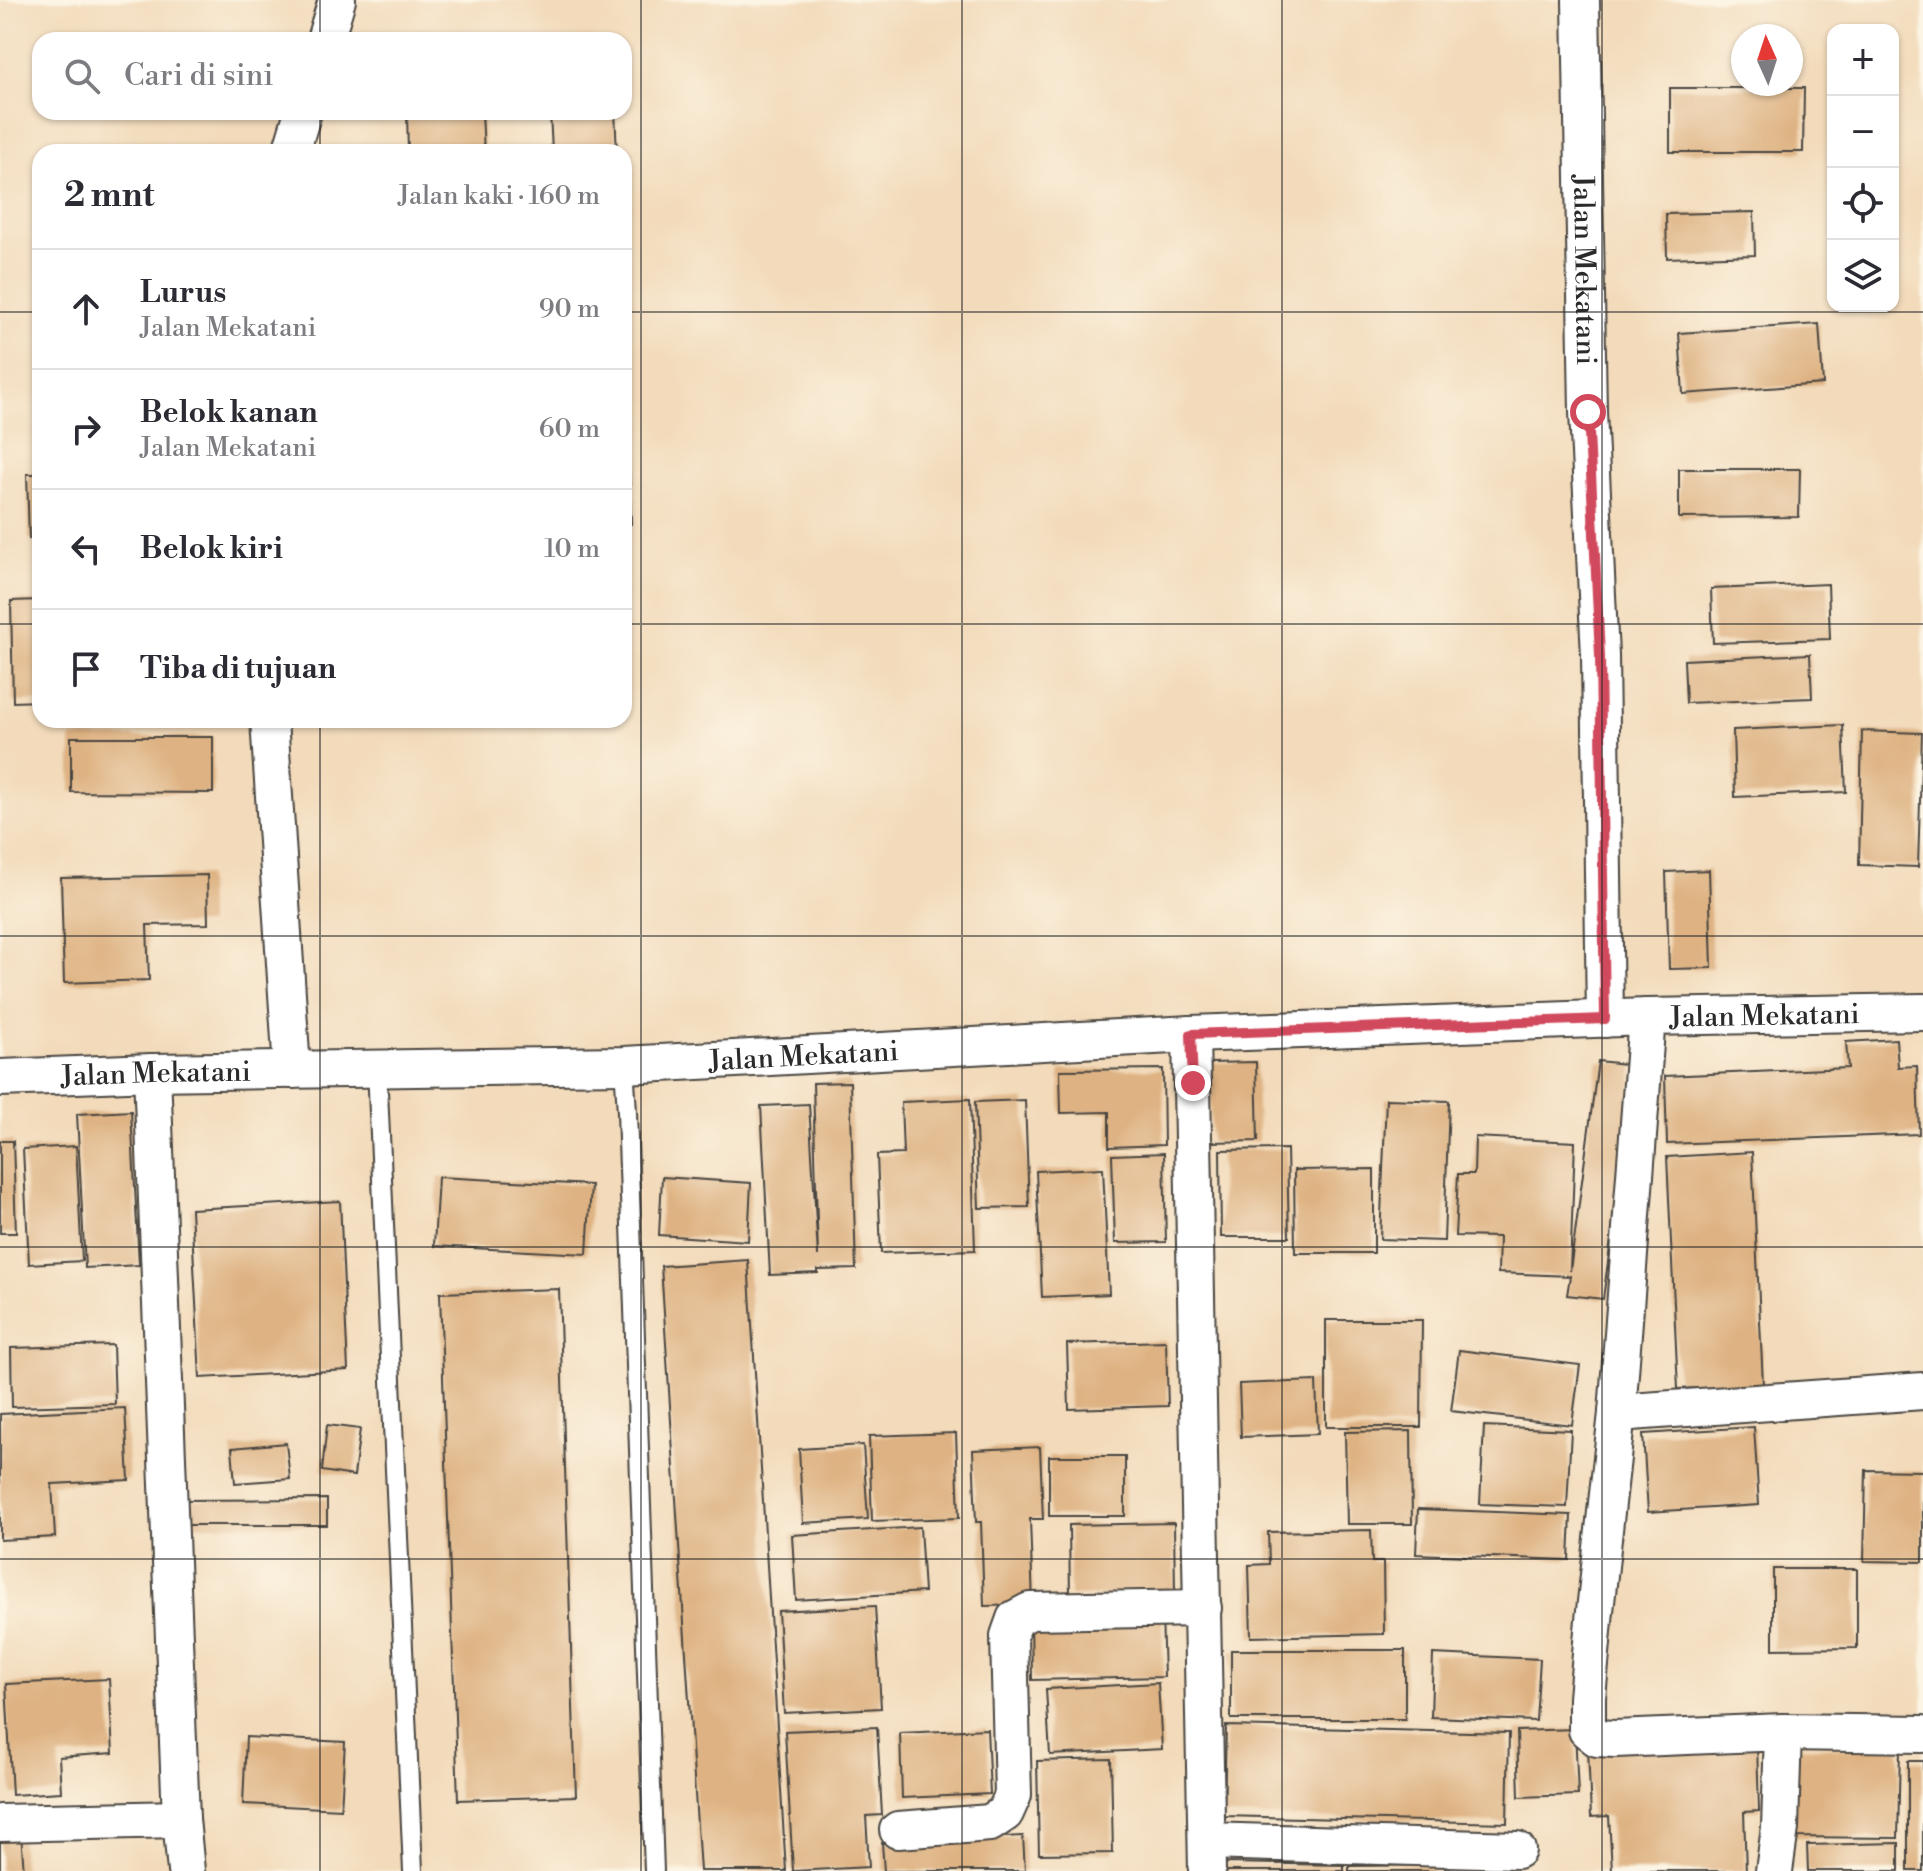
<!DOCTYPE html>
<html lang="id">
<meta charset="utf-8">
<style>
:root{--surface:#fff;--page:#f2f2f3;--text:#2b2b33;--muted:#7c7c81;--line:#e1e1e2}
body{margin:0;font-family:"Libre Bodoni",serif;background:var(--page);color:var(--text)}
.controls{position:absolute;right:24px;top:24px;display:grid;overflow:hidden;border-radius:16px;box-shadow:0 2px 6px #0004}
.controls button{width:72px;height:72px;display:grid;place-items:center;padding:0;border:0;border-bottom:2px solid var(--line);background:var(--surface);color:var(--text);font:40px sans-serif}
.compass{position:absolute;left:1731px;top:24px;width:72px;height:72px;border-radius:50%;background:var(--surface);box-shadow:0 2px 6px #0004;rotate:357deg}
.stop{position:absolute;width:24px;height:24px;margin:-18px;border:6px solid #d1495b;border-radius:50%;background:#fff}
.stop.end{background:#d1495b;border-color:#fff;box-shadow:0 2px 8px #0008}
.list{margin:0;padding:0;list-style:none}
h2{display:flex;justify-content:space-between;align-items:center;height:104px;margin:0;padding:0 32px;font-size:34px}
h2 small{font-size:26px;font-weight:400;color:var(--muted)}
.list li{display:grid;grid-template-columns:52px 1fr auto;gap:24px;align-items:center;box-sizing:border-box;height:120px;padding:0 32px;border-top:2px solid var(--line)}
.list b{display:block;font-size:30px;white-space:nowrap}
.list p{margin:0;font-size:26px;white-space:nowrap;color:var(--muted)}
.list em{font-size:26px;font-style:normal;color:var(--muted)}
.icon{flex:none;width:44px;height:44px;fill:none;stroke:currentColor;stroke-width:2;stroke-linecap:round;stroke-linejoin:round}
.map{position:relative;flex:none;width:1923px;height:1871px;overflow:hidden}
.search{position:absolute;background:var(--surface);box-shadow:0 2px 6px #0004;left:32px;top:32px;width:600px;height:88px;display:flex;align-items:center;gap:20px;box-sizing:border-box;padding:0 28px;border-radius:24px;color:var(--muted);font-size:30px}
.panel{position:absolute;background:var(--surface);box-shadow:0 2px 6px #0004;left:32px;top:144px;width:600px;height:584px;border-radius:24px}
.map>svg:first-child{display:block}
</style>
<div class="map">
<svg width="1923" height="1871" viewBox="0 0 1923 1871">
<rect width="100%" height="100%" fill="#fcf5e5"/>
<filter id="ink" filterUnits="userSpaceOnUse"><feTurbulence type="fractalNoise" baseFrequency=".0125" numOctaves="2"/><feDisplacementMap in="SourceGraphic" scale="16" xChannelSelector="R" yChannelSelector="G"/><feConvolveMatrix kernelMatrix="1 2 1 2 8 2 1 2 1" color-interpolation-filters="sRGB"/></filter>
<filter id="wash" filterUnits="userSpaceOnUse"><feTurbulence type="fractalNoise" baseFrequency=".006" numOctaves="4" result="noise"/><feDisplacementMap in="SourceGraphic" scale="32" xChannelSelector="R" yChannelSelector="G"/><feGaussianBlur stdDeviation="1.8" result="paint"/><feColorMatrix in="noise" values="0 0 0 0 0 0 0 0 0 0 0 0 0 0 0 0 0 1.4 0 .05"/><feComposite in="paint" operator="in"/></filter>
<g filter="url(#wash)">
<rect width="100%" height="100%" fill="#f2daba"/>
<g id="blocks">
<g fill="#deb282">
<path d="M 1670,88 L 1804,88 L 1803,152 L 1670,152 Z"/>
<path d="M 407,112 L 482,112 L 484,152 L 408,152 Z"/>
<path d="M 550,112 L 615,112 L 617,152 L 552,152 Z"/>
<path d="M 1754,212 L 1755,255 L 1667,258 L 1666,214 Z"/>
<path d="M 1819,324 L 1823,384 L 1683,394 L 1679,333 Z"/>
<path d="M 624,411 L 627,411 L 631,524 L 624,525 Z"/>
<path d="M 1679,469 L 1800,469 L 1799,517 L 1679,518 Z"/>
<path d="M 27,474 L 40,474 L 40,539 L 29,539 Z"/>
<path d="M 1828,584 L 1830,639 L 1713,643 L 1711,589 Z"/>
<path d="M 40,600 L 40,701 L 13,702 L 11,601 Z"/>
<path d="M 1810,654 L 1812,698 L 1686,703 L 1684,660 Z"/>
<path d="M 1843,725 L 1846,792 L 1735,797 L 1733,730 Z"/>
<path d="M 1862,731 L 1922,733 L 1918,867 L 1859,865 Z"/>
<path d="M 71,737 L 213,737 L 213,793 L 71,792 Z"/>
<path d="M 1709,870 L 1712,968 L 1669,969 L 1666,872 Z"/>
<path d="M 207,875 L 208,924 L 147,925 L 149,980 L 64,983 L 61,878 Z"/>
<path d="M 1896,1039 L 1898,1067 L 1917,1066 L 1919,1134 L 1667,1144 L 1665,1076 L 1848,1068 L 1846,1042 Z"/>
<path d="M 1598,1061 L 1634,1065 L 1603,1299 L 1567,1295 L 1570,1276 L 1498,1273 L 1499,1237 L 1455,1236 L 1458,1174 L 1474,1174 L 1475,1137 L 1575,1142 L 1570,1271 Z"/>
<path d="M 1256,1062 L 1258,1141 L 1211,1142 L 1210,1063 Z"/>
<path d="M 1163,1069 L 1164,1145 L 1109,1147 L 1109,1112 L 1061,1113 L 1060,1070 Z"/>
<path d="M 850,1082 L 856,1269 L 818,1270 L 818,1273 L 770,1275 L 761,1106 L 809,1104 L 818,1256 L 813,1083 Z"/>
<path d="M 970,1099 L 975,1250 L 881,1253 L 877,1155 L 903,1154 L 901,1102 Z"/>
<path d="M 1386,1099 L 1449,1101 L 1444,1241 L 1380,1239 Z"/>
<path d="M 1025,1100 L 1029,1207 L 979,1208 L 975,1102 Z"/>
<path d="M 131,1111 L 139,1265 L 85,1268 L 77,1114 Z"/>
<path d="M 0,1141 L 13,1141 L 16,1233 L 0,1233 Z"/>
<path d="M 76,1146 L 82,1261 L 29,1264 L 23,1149 Z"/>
<path d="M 1287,1149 L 1289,1237 L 1221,1237 L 1220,1150 Z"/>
<path d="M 1752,1152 L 1763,1385 L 1678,1389 L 1667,1157 Z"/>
<path d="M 1164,1153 L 1166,1242 L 1115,1243 L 1112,1155 Z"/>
<path d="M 1103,1168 L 1109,1294 L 1042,1297 L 1036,1171 Z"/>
<path d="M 1374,1169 L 1374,1253 L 1295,1253 L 1294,1170 Z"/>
<path d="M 438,1177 L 591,1185 L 587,1254 L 434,1246 Z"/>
<path d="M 662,1177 L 751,1183 L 748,1241 L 659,1235 Z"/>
<path d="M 340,1201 L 348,1370 L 200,1378 L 191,1209 Z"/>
<path d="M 748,1260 L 786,1871 L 700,1871 L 661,1266 Z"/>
<path d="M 559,1289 L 576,1796 L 458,1800 L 440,1293 Z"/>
<path d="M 1326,1320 L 1422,1320 L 1421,1427 L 1326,1427 Z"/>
<path d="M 1166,1341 L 1168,1406 L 1069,1409 L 1067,1344 Z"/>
<path d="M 113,1345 L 115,1404 L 12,1407 L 11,1348 Z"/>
<path d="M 1459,1350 L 1580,1365 L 1572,1425 L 1451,1411 Z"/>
<path d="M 1316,1381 L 1318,1434 L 1241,1437 L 1239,1384 Z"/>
<path d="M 125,1408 L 129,1480 L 52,1484 L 55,1537 L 0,1540 L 0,1414 Z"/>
<path d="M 327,1425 L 360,1429 L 354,1476 L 322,1471 Z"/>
<path d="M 1484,1426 L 1571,1430 L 1567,1507 L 1480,1504 Z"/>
<path d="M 1754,1427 L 1759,1505 L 1648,1512 L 1643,1434 Z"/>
<path d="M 1411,1431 L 1412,1524 L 1347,1524 L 1345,1432 Z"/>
<path d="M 956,1433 L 959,1518 L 872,1521 L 869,1436 Z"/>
<path d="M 286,1443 L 290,1479 L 235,1483 L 232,1448 Z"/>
<path d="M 863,1445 L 868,1519 L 803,1523 L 799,1449 Z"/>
<path d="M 1040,1447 L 1043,1519 L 1030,1519 L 1033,1605 L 984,1606 L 981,1522 L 976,1522 L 973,1450 Z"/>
<rect x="1049" y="1456" width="76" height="60"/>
<path d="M 1866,1470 L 1923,1471 L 1923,1562 L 1864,1561 Z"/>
<path d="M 327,1499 L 327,1525 L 182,1525 L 182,1500 Z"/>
<path d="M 1418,1509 L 1571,1515 L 1569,1560 L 1416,1554 Z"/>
<path d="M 1174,1523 L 1175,1594 L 1070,1596 L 1069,1525 Z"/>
<path d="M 920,1527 L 924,1592 L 796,1600 L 792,1535 Z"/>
<path d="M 1371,1530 L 1372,1562 L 1383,1562 L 1384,1634 L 1251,1637 L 1249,1565 L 1269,1564 L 1268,1532 Z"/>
<path d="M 1773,1569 L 1857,1569 L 1857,1648 L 1773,1649 Z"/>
<path d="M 875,1606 L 881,1708 L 784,1713 L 778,1611 Z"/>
<path d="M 1162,1613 L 1164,1677 L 1032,1680 L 1031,1616 Z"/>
<rect x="1231" y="1650" width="174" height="69"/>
<path d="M 1433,1654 L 1540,1659 L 1536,1721 L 1431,1717 Z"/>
<path d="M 109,1679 L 113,1753 L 59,1757 L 61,1792 L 12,1795 L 6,1684 Z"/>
<path d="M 1158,1683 L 1162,1749 L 1050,1755 L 1046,1689 Z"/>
<path d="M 1226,1726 L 1509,1733 L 1507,1823 L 1224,1816 Z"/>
<path d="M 877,1727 L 882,1815 L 866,1816 L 869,1867 L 793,1871 L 785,1731 Z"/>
<path d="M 987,1729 L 990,1794 L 902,1798 L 900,1733 Z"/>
<path d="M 1575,1729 L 1578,1795 L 1519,1797 L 1517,1731 Z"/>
<path d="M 246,1737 L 345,1742 L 341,1809 L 243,1804 Z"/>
<path d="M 1757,1743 L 1759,1811 L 1744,1812 L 1746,1871 L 1612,1871 L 1609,1816 L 1591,1817 L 1588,1748 Z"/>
<path d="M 1789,1747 L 1900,1748 L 1898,1838 L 1788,1837 Z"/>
<path d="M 1111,1759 L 1113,1853 L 1039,1854 L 1037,1761 Z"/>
<rect x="1908" y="1761" width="15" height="110"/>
<path d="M 21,1835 L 24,1871 L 0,1871 L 0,1837 Z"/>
<path d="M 1023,1836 L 1025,1871 L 884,1871 L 882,1843 Z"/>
<path d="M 1899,1843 L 1899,1871 L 1808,1871 L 1807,1845 Z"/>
<path d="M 1225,1863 L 1344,1865 L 1344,1871 L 1225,1871 Z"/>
<path d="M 1445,1865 L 1445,1871 L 1349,1871 L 1349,1866 Z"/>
<path d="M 1499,1866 L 1499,1871 L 1449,1871 L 1449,1867 Z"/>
</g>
</g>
</g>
<g filter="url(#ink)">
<use href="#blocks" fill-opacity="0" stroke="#494540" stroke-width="2"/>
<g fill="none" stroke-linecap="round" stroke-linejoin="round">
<defs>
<g id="service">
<path d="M 624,1065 L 627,1112 L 654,1871"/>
<path d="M 377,1068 L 413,1871"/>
</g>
<g id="minor">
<path id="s1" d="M 1581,0 L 1588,412 L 1600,656 L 1605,1019"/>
<path d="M 325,40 L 337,0"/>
<path d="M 291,152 L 303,112"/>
<path d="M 269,720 L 292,1070"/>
<path d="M 1647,1017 L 1617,1413 L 1594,1620 L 1587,1698 L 1587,1730 L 1597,1738 L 1615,1739 L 1783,1732 L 1780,1828 L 1774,1871"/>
<path d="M 1191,1034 L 1207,1871"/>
<path d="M 152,1072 L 181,1819 L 186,1871"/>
<path id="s2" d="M 0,1078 L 152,1072 L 624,1065 L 1191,1034 L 1647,1017 L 1923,1012"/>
<path d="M 1617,1413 L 1923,1391"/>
<path d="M 1783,1732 L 1923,1734"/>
<path d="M 0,1823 L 181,1819"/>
<path d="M 898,1830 L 990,1823 L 1005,1813 L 1013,1795 L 1009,1636 L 1015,1619 L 1030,1611 L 1203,1608"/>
<path d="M 1207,1841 L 1517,1850"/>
</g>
</defs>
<use href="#service" stroke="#494540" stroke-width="22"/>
<use href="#minor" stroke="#494540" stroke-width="40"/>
<use href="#service" stroke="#fff" stroke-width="18"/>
<use href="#minor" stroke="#fff" stroke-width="36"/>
</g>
</g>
<g fill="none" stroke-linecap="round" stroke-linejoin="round" filter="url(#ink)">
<path stroke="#d1495b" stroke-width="10" d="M 1193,1083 L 1191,1034 L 1605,1019 L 1600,656 L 1588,412"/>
</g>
<path fill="none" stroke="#2b2b2b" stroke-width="2" stroke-opacity="0.55" d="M 320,0 L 320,40M 641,0 L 641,1871M 962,0 L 962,1871M 1282,0 L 1282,1871M 1602,0 L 1602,1871M 320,112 L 320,152M 0,312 L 40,312M 624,312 L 1923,312M 0,624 L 40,624M 624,624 L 1923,624M 320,720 L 320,1871M 0,936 L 1923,936M 0,1247 L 1923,1247M 0,1559 L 1923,1559"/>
<g text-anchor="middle" stroke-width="6" stroke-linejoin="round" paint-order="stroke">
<g font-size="28" fill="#2b2b2b" stroke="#fcf5e5">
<text dy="10" stroke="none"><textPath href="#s1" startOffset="270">Jalan Mekatani</textPath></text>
<text dy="10" stroke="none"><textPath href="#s2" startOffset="1766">Jalan Mekatani</textPath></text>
<text dy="10" stroke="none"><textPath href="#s2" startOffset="804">Jalan Mekatani</textPath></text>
<text dy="10" stroke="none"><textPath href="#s2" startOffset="156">Jalan Mekatani</textPath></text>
</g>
</g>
</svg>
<div class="controls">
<button>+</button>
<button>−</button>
<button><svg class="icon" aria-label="locate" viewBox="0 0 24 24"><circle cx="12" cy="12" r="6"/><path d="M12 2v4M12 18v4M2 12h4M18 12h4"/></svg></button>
<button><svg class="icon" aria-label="layers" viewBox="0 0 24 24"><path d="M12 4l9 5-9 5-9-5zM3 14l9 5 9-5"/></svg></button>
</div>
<svg class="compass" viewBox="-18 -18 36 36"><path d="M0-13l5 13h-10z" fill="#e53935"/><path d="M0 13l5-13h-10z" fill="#7c7c81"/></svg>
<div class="stop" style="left:1588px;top:412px"></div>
<div class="stop end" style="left:1193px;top:1083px"></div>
<div class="search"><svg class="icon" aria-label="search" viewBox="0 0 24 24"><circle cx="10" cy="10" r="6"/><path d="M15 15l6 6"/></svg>Cari di sini</div>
<section class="panel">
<h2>2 mnt<small>Jalan kaki · 160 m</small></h2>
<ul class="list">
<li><svg class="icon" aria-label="ahead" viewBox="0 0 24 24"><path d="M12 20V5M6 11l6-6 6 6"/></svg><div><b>Lurus</b><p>Jalan Mekatani</p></div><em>90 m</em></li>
<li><svg class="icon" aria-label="right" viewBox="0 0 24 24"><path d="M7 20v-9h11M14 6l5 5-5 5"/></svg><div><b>Belok kanan</b><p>Jalan Mekatani</p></div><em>60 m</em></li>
<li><svg class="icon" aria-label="left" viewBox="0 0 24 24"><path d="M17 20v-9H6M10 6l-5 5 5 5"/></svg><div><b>Belok kiri</b></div><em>10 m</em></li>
<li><svg class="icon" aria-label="arrive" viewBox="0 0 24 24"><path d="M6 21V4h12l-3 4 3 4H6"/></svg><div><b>Tiba di tujuan</b></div></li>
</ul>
</section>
</div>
